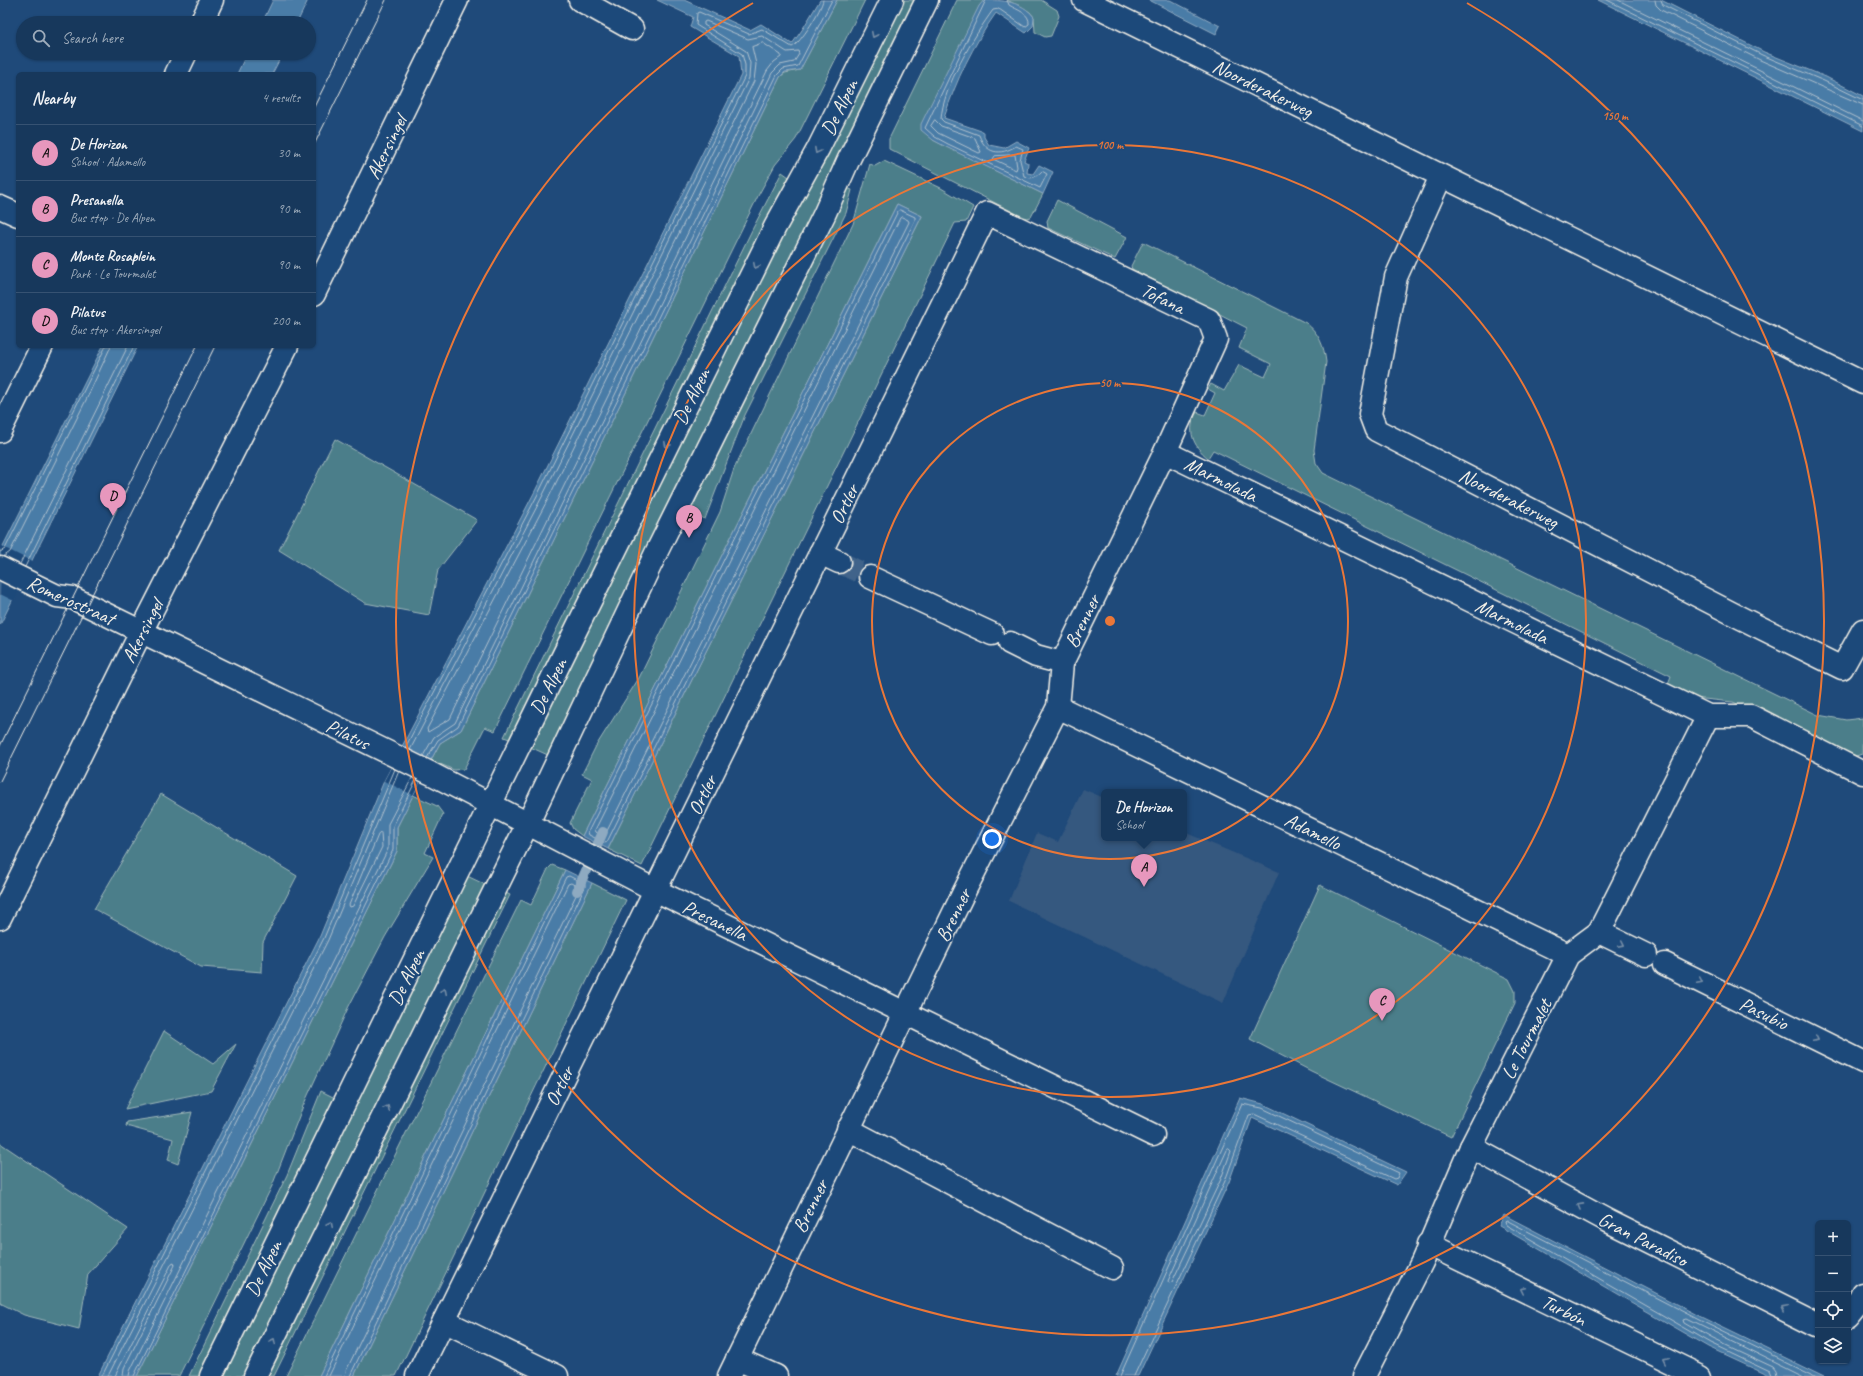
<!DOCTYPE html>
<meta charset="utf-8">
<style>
:root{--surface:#17385c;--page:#244365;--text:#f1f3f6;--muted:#9eacbb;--line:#365272;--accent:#e797bd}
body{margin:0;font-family:Caveat,sans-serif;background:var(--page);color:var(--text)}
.controls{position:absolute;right:12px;bottom:12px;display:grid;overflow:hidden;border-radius:6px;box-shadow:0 1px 3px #0004}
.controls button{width:36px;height:36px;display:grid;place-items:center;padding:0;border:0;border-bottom:1px solid var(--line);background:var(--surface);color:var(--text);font:20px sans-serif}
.you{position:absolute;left:992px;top:839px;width:14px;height:14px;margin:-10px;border:3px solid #fff;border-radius:50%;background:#1a73e8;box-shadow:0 0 0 6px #1a73e833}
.badge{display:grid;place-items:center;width:26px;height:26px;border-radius:50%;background:var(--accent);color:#111;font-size:13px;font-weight:700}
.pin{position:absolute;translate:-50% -33px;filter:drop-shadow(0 1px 2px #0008)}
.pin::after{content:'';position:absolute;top:21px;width:14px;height:12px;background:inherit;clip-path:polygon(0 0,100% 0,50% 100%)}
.popup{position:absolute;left:1101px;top:789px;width:86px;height:52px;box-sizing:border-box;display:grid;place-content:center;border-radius:6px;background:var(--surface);filter:drop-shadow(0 1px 3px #0005);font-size:13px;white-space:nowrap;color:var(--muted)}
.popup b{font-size:15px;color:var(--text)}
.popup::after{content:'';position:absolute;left:50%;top:100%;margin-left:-8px;border:8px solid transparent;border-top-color:var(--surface)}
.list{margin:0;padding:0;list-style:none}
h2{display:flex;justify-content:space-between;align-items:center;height:52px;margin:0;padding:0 16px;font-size:17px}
h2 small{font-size:13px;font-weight:400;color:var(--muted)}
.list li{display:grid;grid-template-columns:26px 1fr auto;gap:12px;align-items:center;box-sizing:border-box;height:56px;padding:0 16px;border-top:1px solid var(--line)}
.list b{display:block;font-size:15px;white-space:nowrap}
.list p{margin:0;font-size:13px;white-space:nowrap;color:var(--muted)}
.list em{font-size:13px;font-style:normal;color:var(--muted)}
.icon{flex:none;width:22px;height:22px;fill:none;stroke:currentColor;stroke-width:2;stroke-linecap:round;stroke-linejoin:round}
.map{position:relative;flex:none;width:1863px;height:1376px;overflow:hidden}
.search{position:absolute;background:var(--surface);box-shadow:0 1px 3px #0004;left:16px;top:16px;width:300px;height:44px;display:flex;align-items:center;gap:10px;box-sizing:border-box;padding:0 14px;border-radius:22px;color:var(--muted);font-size:15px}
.panel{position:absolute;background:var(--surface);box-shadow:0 1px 3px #0004;left:16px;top:72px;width:300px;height:276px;border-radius:6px}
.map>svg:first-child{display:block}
</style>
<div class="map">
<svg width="1863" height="1376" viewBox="0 0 1863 1376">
<rect width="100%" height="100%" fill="#1f4a7a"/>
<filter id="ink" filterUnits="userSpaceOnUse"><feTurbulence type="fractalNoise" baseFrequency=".025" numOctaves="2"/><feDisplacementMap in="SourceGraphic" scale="8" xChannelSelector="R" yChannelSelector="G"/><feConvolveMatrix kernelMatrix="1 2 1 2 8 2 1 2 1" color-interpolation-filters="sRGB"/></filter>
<g filter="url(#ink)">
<path fill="#36587f" d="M 1083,789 L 1104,798 L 1104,838 L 1184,838 L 1184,832 L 1279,872 L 1223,1003 L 1009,901 L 1037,833 L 1058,842 Z"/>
<g fill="#4b7e8a" stroke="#a0b8b9">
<path d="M 837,0 L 865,0 L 796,139 L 775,165 L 759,194 L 495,731 L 485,727 L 464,769 L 454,770 L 431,760 L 440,743 L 461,730 L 780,77 L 785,73 L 800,70 Z"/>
<path d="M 900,0 L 916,0 L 830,180 L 550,756 L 528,746 L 801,194 Z"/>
<path d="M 957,0 L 984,0 L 933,140 L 1043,194 L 1031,217 L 1027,218 L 1017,214 L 889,149 L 889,139 Z"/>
<path d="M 1007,0 L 1041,0 L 1057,10 L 1059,16 L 1051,36 L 1045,37 L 1035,32 L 1034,17 L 1030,12 Z"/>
<path d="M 884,161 L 941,188 L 973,207 L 966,222 L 955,223 L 642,866 L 608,849 L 922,216 L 897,204 L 582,836 L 573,829 L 570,823 L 592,779 L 582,774 L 596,746 L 639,678 L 720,512 L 734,469 L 853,224 L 870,164 L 875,166 Z"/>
<path d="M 782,172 L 789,177 L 512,740 L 504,737 L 752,230 Z"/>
<path d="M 847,188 L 852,190 L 846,213 L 745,415 L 705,519 L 690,512 Z"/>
<path d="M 1057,200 L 1127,237 L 1115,259 L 1048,228 L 1047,221 Z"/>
<path d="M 1143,242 L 1306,323 C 1319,333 1324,346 1326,362 L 1314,450 L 1316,463 L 1323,473 L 1818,715 L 1846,720 L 1863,718 L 1862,754 L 1856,756 L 1733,702 L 1694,698 L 1668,684 L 1671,676 L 1213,450 L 1208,458 C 1193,446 1186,430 1197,412 L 1205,415 L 1215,393 L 1208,389 L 1211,384 L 1224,391 L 1239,365 L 1265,377 L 1271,364 L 1239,348 L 1247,328 L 1132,269 L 1131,266 Z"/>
<path d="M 335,439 L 477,520 L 438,570 L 429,615 L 365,603 L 279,550 Z"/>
<path d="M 161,794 L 297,876 L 263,942 L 262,972 L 201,967 L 94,909 Z"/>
<path d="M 413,795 L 437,806 L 443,814 L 425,853 L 433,857 L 385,937 L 348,1008 L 303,1106 L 272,1186 L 179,1376 L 137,1376 L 397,851 L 397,827 Z"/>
<path d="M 552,865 L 565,870 L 319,1376 L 286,1376 L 521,900 L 531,905 L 548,869 Z"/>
<path d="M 465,875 L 486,885 L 245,1376 L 219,1376 Z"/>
<path d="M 592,883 L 626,900 L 396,1376 L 354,1376 Z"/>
<path d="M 1320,885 L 1509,979 L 1515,991 L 1515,1003 L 1451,1137 L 1311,1071 L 1250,1039 Z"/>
<path d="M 502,891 L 510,895 L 274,1376 L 264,1376 Z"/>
<path d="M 164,1031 L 213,1064 L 236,1044 L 211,1091 L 125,1109 Z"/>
<path d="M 321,1091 L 335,1098 L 332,1107 L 199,1376 L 189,1376 L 287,1175 Z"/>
<path d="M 192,1112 L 178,1164 L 168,1160 L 173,1139 L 126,1126 L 127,1122 Z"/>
<path d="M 0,1143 L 128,1229 L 88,1274 L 79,1329 L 24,1315 L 0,1303 Z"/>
</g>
<g fill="#4a7ba7" stroke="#8eaac1">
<path d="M 273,0 L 308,0 L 297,23 L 262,23 Z"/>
<path d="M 657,0 L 684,0 L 750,30 L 761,24 L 792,44 L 802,30 L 820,0 L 837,0 L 800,70 L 785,72 L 780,77 L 461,730 L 440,743 L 431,760 L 397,827 L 397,851 L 137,1376 L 98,1376 L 320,936 L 384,781 L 535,491 L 741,75 L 739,56 L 690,27 L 693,17 Z"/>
<path d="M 984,0 C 1002,0 1022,1 1034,17 L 1033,26 L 1026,33 L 996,13 C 973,45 956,80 944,118 L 984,132 L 984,137 L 989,145 L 1004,148 L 1016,141 L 1029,148 L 1024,161 L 1028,163 L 1027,173 L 1033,174 L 1039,165 L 1053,172 L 1043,194 L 946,147 L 933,140 L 921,130 L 921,124 L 979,6 Z"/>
<path d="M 1149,0 L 1170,0 L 1220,26 L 1216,34 Z"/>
<path d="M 1598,0 L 1661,0 L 1764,52 L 1826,77 L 1863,96 L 1863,131 Z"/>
<path d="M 247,53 L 283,53 L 272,74 L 237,74 Z"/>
<path d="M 897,204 L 922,216 L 608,849 L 582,836 Z"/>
<path d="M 103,346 L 138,346 L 0,625 L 0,552 Z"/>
<path d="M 565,870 L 592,883 L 354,1376 L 319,1376 Z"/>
<path d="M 1240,1098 L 1263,1104 L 1406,1172 L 1397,1185 L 1252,1118 L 1229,1182 L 1138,1376 L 1116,1376 Z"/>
<path d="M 1504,1215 L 1703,1318 L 1823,1376 L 1772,1376 L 1709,1347 L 1499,1226 Z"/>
</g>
<g fill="#1f4a7a">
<path d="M 1,546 L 33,562 L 14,601 L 0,594 Z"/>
<path d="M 402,746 L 431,760 L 413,795 L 384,781 Z"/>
</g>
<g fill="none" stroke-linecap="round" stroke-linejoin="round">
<g stroke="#b0c2ce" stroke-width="1">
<path d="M 986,0 L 925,128 L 935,137 L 948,144 L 1040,188 L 1047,174 L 1042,171 C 1036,177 1032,180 1024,176 L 1020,160 L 1023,149 L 1016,146 C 1000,156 986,154 979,135 L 944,122 L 941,119 C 943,87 974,36 993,10 L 999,9 L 1025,27 L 1029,24 C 1030,13 1017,10 1009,5 L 1007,0"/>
<path d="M 1607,0 L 1863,126"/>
<path d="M 1618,0 L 1863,121"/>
<path d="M 1655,0 L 1656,5 L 1661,10 L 1760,60 L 1863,105"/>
<path d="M 1661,0 L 1663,5 L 1762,55 L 1824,81 L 1863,100"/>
<path d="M 763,43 L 781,55 L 781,57 L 774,62 L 767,71 L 450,719 L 428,732 L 427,729 L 549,497 L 754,81 L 756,64 L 752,47 Z"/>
<path d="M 935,120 L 941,126 L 975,138 L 981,152 L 979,153 L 938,133 L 931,126 Z"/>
<path d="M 1015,155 L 1017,167 L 1016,170 L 993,159 L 995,156 Z"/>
<path d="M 900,210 L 915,217 L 915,220 L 607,842 L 605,843 L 589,835 L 588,832 L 898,211 Z"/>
<path d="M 902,217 L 908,220 L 909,222 L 605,835 L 602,836 L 596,832 L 595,830 L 900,218 Z"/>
<path d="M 0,552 L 5,549 L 106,346"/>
<path d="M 3,557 L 10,552 L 87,398 L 111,346"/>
<path d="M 20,564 L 128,346"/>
<path d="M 25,567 L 134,346"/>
<path d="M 405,748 L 539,492 L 745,76 L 745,65 L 742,54 L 696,25 L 697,13 L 699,12 L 749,34 L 762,29 L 792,47 C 800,44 822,9 823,0"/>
<path d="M 410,750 L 543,495 L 749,78 L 750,63 L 746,51 L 704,25 L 704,22 L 706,21 L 748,39 L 762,36 L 787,52 L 798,51 L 799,54 L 794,62 L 780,65 L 772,73 L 455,723 L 434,737 L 423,756"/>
<path d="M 427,758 L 438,740 L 458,726 L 777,75 L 783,69 L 798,66 L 832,0"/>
<path d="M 381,833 L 382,847 L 353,906 L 350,907 L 349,905 L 378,835 Z"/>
<path d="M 1229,1149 L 1231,1151 L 1221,1179 L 1172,1282 L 1169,1283 L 1168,1281 L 1227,1150 Z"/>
<path d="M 102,1376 L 324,938 L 395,769"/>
<path d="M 108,1376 L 328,940 L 399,771"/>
<path d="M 115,1376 L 172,1263 L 174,1262 L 175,1265 L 124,1368 L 123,1376"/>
<path d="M 129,1376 L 130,1371 L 388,849 L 388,824 L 412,778"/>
<path d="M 134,1376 L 393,850 L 393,826 L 416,780"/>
<path d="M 324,1376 L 566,877 L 569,876 L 585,884 L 585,887 L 350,1376"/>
<path d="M 329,1376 L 568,884 L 571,883 L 578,887 L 579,889 L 346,1371 L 345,1376"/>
<path d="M 1120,1376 L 1242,1104 L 1262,1108 L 1399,1173 L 1397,1178 L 1394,1179 L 1254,1114 L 1249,1115 L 1225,1181 L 1134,1376"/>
<path d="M 1772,1376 L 1770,1371 L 1711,1343 L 1506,1225 L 1505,1222 L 1508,1221 L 1701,1321 L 1814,1376"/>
<path d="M 1777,1376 L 1776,1371 L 1773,1367 L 1713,1339 L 1685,1323 L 1684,1320 L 1687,1319 L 1802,1376"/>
</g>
<path stroke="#8eaac1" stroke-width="10" d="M 577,891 L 603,832"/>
<path stroke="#3f638a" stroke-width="22" stroke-dasharray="22 11" stroke-linecap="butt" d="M 839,562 L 870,577"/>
<defs>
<g id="pedestrian">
<path d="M 820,553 L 839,562"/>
<path d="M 870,577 L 992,634"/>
<path d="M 1010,643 L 1036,656 L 1062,663"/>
<path d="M 905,1013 L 1153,1135"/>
<path d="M 848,1129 L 1112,1268"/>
<path d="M 444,1321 L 557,1376"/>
<path d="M 737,1359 L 776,1376"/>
</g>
<g id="minor">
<path d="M 580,0 L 632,29"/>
<path d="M 1084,0 L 1863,383"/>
<path d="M 201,23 L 212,0"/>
<path d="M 176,74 L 186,53"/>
<path d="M 1441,176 L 1396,277 L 1370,414 L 1376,430 L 1741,618 L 1842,668 L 1863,630"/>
<path d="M 0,207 L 18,215"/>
<path d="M 314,294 L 457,0"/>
<path d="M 0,431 L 42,346"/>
<path d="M 1165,452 L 1708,716 L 1751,716 L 1863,773"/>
<path d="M 0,568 L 57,596 L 73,598 L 87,605 L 430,773 L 655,890 L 905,1013"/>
<path d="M 1058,707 L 1568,955"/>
<path d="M 0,918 L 141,632 L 287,346"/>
<path d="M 1599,932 L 1646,955"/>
<path d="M 1665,964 L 1863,1062"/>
<path d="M 1471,1147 L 1608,1221 L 1818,1326"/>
<path d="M 1428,1244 L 1700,1376"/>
<path d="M 1848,1318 L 1857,1307 L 1863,1294"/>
<path d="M 417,1376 L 987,213 L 1209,320 L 1216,339 L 1165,452 L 1062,663 L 1058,707 L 964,892 L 729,1376"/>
<path d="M 1364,1376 L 1422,1262 L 1471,1147 L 1568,955 L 1599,932 L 1708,716"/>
</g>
<g id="secondary">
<path d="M 211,1376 L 562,658 L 775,227 L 818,149 L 892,0"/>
<path d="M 255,1376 L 528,823 L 657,551 L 824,215 L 848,161 L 927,0"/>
</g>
</defs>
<use href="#pedestrian" stroke="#f4f1e8" stroke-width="25"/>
<use href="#minor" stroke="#f4f1e8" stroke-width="25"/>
<use href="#secondary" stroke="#f4f1e8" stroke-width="25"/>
<use href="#pedestrian" stroke="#1f4a7a" stroke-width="22"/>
<use href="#minor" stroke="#1f4a7a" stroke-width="22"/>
<use href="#secondary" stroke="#1f4a7a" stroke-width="22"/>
<g stroke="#f4f1e8" stroke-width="1">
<path d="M 314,107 L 367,0"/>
<path d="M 314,145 L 386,0"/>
<path d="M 0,746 L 197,346"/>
<path d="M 0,781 L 215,346"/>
</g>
</g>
<defs><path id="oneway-chevron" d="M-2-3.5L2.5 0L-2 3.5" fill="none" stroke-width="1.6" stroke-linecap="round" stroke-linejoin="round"/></defs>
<g stroke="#748da6">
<use href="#oneway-chevron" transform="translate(874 35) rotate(116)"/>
<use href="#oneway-chevron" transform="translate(817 151) rotate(118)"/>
<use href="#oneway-chevron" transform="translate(756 266) rotate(116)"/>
<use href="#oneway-chevron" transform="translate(667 445) rotate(116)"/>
<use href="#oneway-chevron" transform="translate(1622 944) rotate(26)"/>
<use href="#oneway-chevron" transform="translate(1700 981) rotate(26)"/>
<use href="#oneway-chevron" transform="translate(444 991) rotate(-64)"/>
<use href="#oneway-chevron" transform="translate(1816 1039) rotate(26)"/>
<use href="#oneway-chevron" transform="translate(387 1108) rotate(-64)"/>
<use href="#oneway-chevron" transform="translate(1580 1206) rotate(-151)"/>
<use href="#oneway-chevron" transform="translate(330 1224) rotate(-64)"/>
<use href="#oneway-chevron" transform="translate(1523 1290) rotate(-154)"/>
<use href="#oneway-chevron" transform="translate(1783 1309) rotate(-153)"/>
<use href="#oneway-chevron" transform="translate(273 1341) rotate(-64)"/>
<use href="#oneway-chevron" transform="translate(1665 1359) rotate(-154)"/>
</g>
</g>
<g fill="none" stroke="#ea7738" stroke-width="2">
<circle cx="1110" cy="621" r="238"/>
<circle cx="1110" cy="621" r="476"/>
<path d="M1467 3A714 714 0 1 1 753 3"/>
</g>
<g text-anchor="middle" stroke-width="4" stroke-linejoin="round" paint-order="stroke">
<g font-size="20" fill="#f4f1e8" stroke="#1f4a7a">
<text transform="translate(1263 88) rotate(26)" y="7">Noorderakerweg</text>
<text transform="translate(839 107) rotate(-64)" y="7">De Alpen</text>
<text transform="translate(386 147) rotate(-64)" y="7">Akersingel</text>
<text transform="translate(1163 298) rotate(26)" y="7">Tofana</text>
<text transform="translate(691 396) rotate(-64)" y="7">De Alpen</text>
<text transform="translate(1221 479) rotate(26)" y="7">Marmolada</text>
<text transform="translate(1509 498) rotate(27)" y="7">Noorderakerweg</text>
<text transform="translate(844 504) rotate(-64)" y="7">Ortler</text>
<text transform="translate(71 600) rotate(24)" y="7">Romerostraat</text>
<text transform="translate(1082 621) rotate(-64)" y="7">Brenner</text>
<text transform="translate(1512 621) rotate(26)" y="7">Marmolada</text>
<text transform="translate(142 631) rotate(-63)" y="7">Akersingel</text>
<text transform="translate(548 686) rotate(-64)" y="7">De Alpen</text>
<text transform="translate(348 734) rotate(26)" y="7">Pilatus</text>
<text transform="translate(702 795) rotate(-64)" y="7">Ortler</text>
<text transform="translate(1313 831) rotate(26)" y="7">Adamello</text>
<text transform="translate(953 915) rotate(-64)" y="7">Brenner</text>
<text transform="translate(715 920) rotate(26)" y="7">Presanella</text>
<text transform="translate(406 977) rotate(-64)" y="7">De Alpen</text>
<text transform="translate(1764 1013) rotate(26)" y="7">Pasubio</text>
<text transform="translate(1526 1039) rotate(-63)" y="7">Le Tourmalet</text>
<text transform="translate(559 1086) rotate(-64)" y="7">Ortler</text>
<text transform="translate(810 1206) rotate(-64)" y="7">Brenner</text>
<text transform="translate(1643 1239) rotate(27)" y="7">Gran Paradiso</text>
<text transform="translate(263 1268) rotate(-64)" y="7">De Alpen</text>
<text transform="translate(1564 1310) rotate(26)" y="7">Turbón</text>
</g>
</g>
<circle cx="1110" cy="621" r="6" fill="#ea7738" stroke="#1f4a7a" stroke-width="2"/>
<g font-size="12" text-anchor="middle" font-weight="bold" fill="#ea7738" stroke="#1f4a7a" stroke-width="4" stroke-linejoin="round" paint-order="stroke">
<text x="1615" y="120">150 m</text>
<text x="1110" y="149">100 m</text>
<text x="1110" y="387">50 m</text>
</g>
</svg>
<div class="controls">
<button>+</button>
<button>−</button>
<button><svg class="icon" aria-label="locate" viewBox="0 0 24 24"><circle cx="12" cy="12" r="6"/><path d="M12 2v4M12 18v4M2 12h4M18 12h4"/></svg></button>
<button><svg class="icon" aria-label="layers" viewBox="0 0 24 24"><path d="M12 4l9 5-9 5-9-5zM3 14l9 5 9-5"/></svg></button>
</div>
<div class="you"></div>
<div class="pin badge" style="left:1144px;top:887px">A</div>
<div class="popup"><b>De Horizon</b>School</div>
<div class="pin badge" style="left:689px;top:538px">B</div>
<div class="pin badge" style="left:1382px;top:1021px">C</div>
<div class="pin badge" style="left:113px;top:516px">D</div>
<div class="search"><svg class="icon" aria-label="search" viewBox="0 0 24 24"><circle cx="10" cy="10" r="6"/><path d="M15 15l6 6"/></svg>Search here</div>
<section class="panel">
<h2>Nearby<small>4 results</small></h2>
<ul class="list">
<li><span class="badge">A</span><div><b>De Horizon</b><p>School · Adamello</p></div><em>30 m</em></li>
<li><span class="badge">B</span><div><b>Presanella</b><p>Bus stop · De Alpen</p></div><em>90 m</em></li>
<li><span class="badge">C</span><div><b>Monte Rosaplein</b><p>Park · Le Tourmalet</p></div><em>90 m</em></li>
<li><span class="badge">D</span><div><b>Pilatus</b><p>Bus stop · Akersingel</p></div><em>200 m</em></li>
</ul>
</section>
</div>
